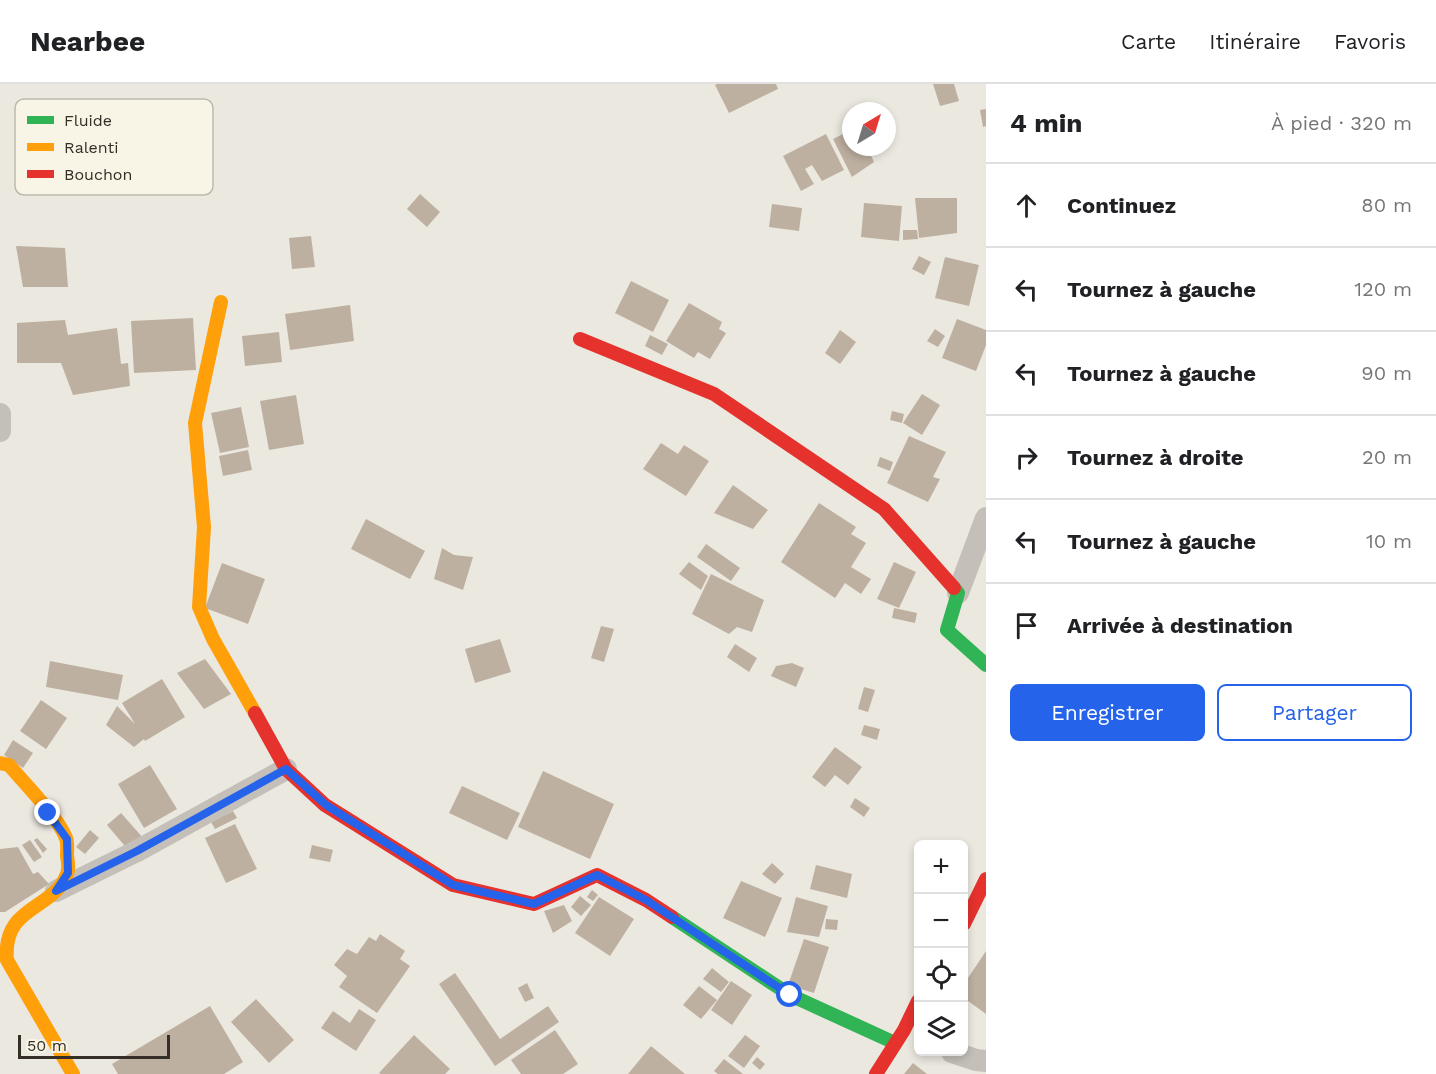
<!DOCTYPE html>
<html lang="fr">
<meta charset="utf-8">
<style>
:root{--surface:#fff;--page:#f2f2f2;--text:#202124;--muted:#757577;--line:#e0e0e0;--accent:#2563eb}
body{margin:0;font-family:"Work Sans",sans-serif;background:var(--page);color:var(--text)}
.controls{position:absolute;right:18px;bottom:18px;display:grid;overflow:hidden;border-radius:9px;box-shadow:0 3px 9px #0003}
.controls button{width:54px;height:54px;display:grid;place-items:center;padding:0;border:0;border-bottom:2px solid var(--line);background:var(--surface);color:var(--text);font:30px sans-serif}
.compass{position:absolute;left:842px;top:18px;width:54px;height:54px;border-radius:50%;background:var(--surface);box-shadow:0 3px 9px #0003;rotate:38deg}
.scale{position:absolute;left:18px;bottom:15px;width:152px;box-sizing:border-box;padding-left:6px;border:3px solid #342e27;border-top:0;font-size:16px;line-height:21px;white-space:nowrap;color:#342e27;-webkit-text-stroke:4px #f8f4e6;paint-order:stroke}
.stop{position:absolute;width:18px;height:18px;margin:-14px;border:4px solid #2563eb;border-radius:50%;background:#fff}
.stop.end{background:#2563eb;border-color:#fff;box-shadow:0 2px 6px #0008}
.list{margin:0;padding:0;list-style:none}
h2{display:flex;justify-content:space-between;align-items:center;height:78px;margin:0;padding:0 24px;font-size:26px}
h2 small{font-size:20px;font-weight:400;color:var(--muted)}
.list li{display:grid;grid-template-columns:39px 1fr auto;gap:18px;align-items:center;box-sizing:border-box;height:84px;padding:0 24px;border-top:2px solid var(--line)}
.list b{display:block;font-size:22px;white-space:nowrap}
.list em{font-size:20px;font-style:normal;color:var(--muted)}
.actions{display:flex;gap:12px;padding:18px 24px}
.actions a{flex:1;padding:14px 0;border:2px solid var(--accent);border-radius:9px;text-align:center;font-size:21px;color:var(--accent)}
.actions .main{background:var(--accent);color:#fff}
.icon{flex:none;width:33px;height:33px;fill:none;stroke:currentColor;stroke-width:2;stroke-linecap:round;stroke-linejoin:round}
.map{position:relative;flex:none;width:986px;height:990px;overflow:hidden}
header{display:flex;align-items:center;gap:36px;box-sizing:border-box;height:84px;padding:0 30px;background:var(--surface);border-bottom:2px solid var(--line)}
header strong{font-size:28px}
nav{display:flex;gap:33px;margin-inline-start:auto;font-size:21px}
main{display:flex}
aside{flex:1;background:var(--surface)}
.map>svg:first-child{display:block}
</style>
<header>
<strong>Nearbee</strong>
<nav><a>Carte</a><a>Itinéraire</a><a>Favoris</a></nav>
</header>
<main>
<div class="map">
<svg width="986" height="990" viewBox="0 0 986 990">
<rect width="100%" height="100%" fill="#ebe8df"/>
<g fill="#beb0a1">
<path d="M 717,0 L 776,0 L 778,5 L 729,29 L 715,1 Z"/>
<path d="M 933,0 L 954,0 L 959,17 L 940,22 Z"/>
<path d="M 986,25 L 986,42 L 983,43 L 980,26 Z"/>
<path d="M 851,46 L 851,63 L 867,63 L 874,78 L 852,93 L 833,55 Z"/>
<path d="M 826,50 L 844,86 L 822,97 L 812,81 L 805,85 L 814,100 L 801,107 L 783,72 Z"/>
<path d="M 420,110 L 440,128 L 427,143 L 407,125 Z"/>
<path d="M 915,114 L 957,114 L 957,149 L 919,154 Z"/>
<path d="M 864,119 L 902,122 L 899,157 L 861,153 Z"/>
<path d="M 772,120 L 802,124 L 799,147 L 769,143 Z"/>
<path d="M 903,146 L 917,146 L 918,155 L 903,156 Z"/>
<path d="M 311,152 L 315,183 L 292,185 L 289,154 Z"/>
<path d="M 16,162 L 65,164 L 68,203 L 23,203 Z"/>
<path d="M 919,172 L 931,178 L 924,191 L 912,185 Z"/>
<path d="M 945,173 L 979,181 L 969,222 L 935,214 Z"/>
<path d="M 631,197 L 669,216 L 653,248 L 615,229 Z"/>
<path d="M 689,219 L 722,238 L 719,245 L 726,249 L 710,275 L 698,268 L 694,274 L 666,257 Z"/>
<path d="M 350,221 L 354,257 L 290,266 L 285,230 Z"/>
<path d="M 193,234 L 196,286 L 134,289 L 131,237 Z"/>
<path d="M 957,235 L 986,246 L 986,261 L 976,287 L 942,274 Z"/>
<path d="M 65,236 L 68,251 L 117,244 L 121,280 L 128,279 L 130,302 L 73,311 L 61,279 L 17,279 L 17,239 Z"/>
<path d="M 935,245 L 945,252 L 938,263 L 927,257 Z"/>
<path d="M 840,246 L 856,258 L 840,280 L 825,269 Z"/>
<path d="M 279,248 L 282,278 L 245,282 L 242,252 Z"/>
<path d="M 650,251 L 668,260 L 662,271 L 645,262 Z"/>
<path d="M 922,310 L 940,321 L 922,351 L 903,339 Z"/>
<path d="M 296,311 L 304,360 L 269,366 L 260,317 Z"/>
<path d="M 241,323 L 249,363 L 220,369 L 211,329 Z"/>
<path d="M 892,327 L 904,330 L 902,339 L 890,336 Z"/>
<path d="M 909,352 L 946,368 L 933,393 L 940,395 L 928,418 L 887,399 Z"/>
<path d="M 661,359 L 678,370 L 684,361 L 709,377 L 686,412 L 643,385 Z"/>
<path d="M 248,366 L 252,386 L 223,392 L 219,372 Z"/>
<path d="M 880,373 L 893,378 L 890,387 L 877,382 Z"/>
<path d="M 733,401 L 768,426 L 753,445 L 714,429 Z"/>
<path d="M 819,419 L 856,443 L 851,450 L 866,459 L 851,483 L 871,495 L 861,510 L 845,499 L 835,514 L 781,478 Z"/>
<path d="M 366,435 L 425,467 L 410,495 L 351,465 Z"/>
<path d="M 706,460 L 740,484 L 731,497 L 697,473 Z"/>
<path d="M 442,464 L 454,471 L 473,473 L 463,506 L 434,495 Z"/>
<path d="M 689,478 L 708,492 L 701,506 L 679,490 Z"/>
<path d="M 894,478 L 916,488 L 899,524 L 877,515 Z"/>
<path d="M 222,479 L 265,495 L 248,540 L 205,524 Z"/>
<path d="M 711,490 L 764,516 L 752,548 L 737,543 L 729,550 L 692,530 Z"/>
<path d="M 894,524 L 917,529 L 915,539 L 892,534 Z"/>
<path d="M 601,542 L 614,545 L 604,578 L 591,574 Z"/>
<path d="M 500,555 L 511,588 L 475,599 L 465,565 Z"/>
<path d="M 735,560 L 757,574 L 749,588 L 727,573 Z"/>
<path d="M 205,575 L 231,610 L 204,625 L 177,589 Z"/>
<path d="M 50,577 L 123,591 L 118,616 L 46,603 Z"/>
<path d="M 792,579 L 804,584 L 796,603 L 771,592 L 776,582 Z"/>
<path d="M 162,595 L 185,633 L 145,657 L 144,655 L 134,663 L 106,641 L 117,622 L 135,640 L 122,619 Z"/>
<path d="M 864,603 L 875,606 L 868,628 L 858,625 Z"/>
<path d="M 41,616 L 67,634 L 46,665 L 20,647 Z"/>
<path d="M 864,641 L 880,645 L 877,656 L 861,651 Z"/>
<path d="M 13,656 L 33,669 L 23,684 L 4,671 Z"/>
<path d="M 835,663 L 862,683 L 848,701 L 835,691 L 825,703 L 812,693 Z"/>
<path d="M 150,681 L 177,725 L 144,744 L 118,700 Z"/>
<path d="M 543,687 L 614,720 L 590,775 L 518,743 Z"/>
<path d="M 462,702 L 520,729 L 507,756 L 449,729 Z"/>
<path d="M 855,714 L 870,724 L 864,733 L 850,723 Z"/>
<path d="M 233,727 L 237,734 L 215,745 L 211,738 Z"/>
<path d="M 121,729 L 144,755 L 130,768 L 107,741 Z"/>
<path d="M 235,740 L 257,785 L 226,799 L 205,754 Z"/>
<path d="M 90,746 L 99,754 L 85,770 L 76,763 Z"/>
<path d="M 37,754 L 47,765 L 43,769 L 34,756 Z"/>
<path d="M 30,756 L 42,773 L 34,778 L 22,761 Z"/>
<path d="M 312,761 L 333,766 L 330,778 L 309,774 Z"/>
<path d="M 18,763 L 33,790 L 38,788 L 49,800 L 5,828 L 0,828 L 0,765 Z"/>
<path d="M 772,779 L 784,790 L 775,800 L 762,790 Z"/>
<path d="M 816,781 L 852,790 L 847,814 L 810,805 Z"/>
<path d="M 741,797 L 782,814 L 765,853 L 723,834 Z"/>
<path d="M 592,806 L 598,811 L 593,817 L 587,813 Z"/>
<path d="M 580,812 L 591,821 L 581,832 L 571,823 Z"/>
<path d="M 599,813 L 634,835 L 610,872 L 575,849 Z"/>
<path d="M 796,813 L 828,822 L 819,853 L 787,848 Z"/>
<path d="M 564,821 L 572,837 L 553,849 L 544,827 Z"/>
<path d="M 826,835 L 838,836 L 837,846 L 825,845 Z"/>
<path d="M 380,850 L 405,867 L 400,875 L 410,882 L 377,929 L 339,903 L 347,892 L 334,881 L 347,865 L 357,870 L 369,853 L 376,857 Z"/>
<path d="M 804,855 L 829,863 L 814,909 L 788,901 Z"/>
<path d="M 986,867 L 986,930 L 964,914 L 964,900 Z"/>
<path d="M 712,884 L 729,898 L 721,908 L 703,895 Z"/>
<path d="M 455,889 L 500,955 L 548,922 L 559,938 L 495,982 L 439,900 Z"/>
<path d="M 731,897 L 752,911 L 732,941 L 711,926 Z"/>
<path d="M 527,899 L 534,914 L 525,918 L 518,904 Z"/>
<path d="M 699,902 L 717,916 L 701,935 L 683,921 Z"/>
<path d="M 256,915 L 294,956 L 269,979 L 231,938 Z"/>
<path d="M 210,922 L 243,978 L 224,990 L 118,990 L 112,980 Z"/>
<path d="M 359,925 L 376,936 L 356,967 L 321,944 L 333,927 L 350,939 Z"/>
<path d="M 555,946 L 578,980 L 563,990 L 521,990 L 511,976 Z"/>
<path d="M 414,951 L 450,985 L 445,990 L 381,990 L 379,989 Z"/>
<path d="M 745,951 L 760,962 L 744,984 L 728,972 Z"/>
<path d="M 651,962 L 685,990 L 628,990 Z"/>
<path d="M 757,973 L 765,980 L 760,986 L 752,979 Z"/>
<path d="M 724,975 L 743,990 L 718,990 L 714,987 Z"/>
<path d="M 913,979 L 927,990 L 904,990 Z"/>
</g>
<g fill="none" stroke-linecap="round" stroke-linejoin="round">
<g stroke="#c4c0b9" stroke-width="22">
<path d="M 0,330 L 0,347"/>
<path d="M 958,509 L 986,434"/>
<path d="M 56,807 L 137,767 L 286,685"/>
<path d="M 952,968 L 976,976 L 986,977"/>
</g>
<g stroke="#30b455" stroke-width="14">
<path d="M 954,504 L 958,509 L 947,546 L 986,581"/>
<path d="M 672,833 L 790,911 L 895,959"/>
</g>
<g stroke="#ff9f0a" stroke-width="14">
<path d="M 221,218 L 195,339 L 204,443 L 199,523 L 213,555 L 255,629"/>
<path d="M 0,679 L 9,681 C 25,700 57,732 66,754 C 68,759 67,766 67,772 C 68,777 69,785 67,790 C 53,827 2,821 7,876 L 73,990"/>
</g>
<g stroke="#e5322d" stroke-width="14">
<path d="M 580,255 L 714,310 L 884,425 L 954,504"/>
<path d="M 255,629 L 286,685 L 325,721 L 453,801 L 534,820 L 597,791 L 646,816 L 672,833"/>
<path d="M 964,840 L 986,795"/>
<path d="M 876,990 L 904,946 L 918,917"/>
</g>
</g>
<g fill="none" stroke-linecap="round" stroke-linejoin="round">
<path stroke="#2563eb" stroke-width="8" d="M 48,729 L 67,755 L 68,789 L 56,807 L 137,767 L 286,685 L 326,721 L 453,801 L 534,820 L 597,791 L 646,816 L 790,911"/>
</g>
<rect x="15" y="15" width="198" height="96" rx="9" fill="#f8f4e6" stroke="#bdb9ad" stroke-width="1.5"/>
<rect x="27" y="32" width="27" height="8" fill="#30b455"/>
<rect x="27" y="59" width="27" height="8" fill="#ff9f0a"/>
<rect x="27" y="86" width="27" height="8" fill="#e5322d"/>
<g font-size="16" fill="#342e27">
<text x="64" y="42">Fluide</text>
<text x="64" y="69">Ralenti</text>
<text x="64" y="96">Bouchon</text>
</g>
</svg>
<div class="controls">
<button>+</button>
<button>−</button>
<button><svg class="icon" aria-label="locate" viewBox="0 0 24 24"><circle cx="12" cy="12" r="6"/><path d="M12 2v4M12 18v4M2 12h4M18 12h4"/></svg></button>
<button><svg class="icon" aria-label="layers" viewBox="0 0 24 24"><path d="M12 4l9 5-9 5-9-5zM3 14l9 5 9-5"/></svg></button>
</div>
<svg class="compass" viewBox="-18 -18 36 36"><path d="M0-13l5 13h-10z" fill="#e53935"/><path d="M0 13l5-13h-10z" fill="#757577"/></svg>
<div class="scale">50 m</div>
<div class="stop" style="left:790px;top:911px"></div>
<div class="stop end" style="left:48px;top:729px"></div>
</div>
<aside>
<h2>4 min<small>À pied · 320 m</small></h2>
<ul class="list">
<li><svg class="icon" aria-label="ahead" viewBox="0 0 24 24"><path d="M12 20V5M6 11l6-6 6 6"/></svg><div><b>Continuez</b></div><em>80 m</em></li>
<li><svg class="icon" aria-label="left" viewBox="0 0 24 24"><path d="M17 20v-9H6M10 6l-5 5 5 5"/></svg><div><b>Tournez à gauche</b></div><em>120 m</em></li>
<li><svg class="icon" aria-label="left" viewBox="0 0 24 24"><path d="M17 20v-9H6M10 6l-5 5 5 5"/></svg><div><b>Tournez à gauche</b></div><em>90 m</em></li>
<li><svg class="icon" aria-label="right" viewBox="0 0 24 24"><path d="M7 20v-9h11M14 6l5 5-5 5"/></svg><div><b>Tournez à droite</b></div><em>20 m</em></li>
<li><svg class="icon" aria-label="left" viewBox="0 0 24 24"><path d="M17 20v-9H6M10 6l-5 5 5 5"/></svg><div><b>Tournez à gauche</b></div><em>10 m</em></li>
<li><svg class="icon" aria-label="arrive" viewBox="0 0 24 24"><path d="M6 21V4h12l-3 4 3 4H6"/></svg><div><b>Arrivée à destination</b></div></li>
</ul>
<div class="actions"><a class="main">Enregistrer</a><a>Partager</a></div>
</aside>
</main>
